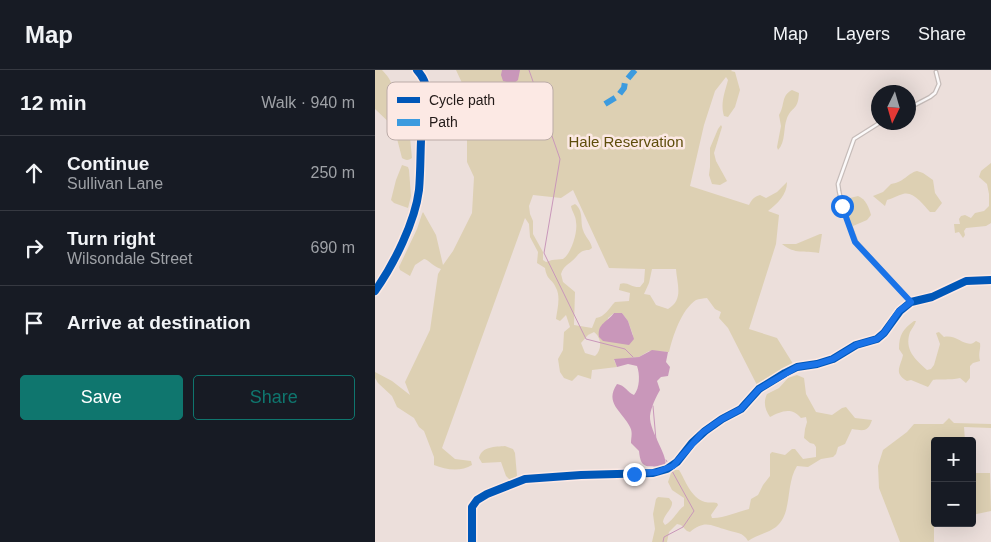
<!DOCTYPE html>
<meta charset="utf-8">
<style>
:root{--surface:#171b24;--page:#20242c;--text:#f1f3f6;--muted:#9ea1a6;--line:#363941;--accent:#0f766e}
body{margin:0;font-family:Helvetica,sans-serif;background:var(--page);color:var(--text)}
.controls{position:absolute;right:15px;bottom:15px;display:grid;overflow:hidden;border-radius:5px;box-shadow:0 5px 20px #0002}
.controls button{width:45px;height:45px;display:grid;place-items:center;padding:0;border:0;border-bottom:1px solid var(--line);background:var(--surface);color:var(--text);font:25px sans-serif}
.compass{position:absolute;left:496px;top:15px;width:45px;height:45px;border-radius:50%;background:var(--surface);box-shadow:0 5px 20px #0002;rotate:185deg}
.stop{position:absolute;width:15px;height:15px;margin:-11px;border:4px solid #1a73e8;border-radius:50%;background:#fff}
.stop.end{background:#1a73e8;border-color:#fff;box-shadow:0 1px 5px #0008}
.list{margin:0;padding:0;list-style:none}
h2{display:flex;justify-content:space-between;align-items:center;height:65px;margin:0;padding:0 20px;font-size:21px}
h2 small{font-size:16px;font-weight:400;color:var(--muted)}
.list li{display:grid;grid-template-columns:32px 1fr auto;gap:15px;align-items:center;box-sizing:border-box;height:75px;padding:0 20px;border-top:1px solid var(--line)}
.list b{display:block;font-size:19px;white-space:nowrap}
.list p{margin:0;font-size:16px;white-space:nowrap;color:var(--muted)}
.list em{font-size:16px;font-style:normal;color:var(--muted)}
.actions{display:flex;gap:10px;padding:15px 20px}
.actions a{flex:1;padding:11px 0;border:1px solid var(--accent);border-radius:5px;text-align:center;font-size:18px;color:var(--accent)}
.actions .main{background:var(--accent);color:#fff}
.icon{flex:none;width:28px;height:28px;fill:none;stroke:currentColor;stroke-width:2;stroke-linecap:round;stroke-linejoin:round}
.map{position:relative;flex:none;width:616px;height:472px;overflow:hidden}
header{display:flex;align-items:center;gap:30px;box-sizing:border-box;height:70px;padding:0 25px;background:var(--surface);border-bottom:1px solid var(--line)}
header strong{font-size:24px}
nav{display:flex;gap:28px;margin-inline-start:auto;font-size:18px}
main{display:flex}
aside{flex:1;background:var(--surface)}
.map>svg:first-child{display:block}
</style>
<header>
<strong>Map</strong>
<nav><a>Map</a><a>Layers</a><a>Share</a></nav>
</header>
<main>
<aside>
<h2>12 min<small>Walk · 940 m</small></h2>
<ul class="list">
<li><svg class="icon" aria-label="ahead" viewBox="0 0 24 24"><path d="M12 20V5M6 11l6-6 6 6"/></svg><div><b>Continue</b><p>Sullivan Lane</p></div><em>250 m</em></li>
<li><svg class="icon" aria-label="right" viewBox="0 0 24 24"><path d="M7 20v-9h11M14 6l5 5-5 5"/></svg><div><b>Turn right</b><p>Wilsondale Street</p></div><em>690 m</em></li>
<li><svg class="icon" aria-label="arrive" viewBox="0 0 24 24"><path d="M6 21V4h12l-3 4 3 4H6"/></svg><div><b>Arrive at destination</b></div></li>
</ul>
<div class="actions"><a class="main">Save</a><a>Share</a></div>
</aside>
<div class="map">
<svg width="616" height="472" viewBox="0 0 616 472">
<rect width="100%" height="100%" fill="#ecdfdb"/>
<g fill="#ddd0b3" fill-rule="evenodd">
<path d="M 0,0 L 7,0 C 20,13 18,21 19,37 L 28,45 L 34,58 L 37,88 C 33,91 30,90 27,88 L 19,57 L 0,39 Z"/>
<path d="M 81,0 L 357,0 L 356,1 L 360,2 L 365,20 L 360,37 L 353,47 L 349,46 C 345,33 350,22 353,10 L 351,7 L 340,21 L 329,55 L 315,116 L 374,135 C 377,129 379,127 385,125 L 391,128 L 402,122 L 412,112 C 412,125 402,134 393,141 L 404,145 L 401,174 L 374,259 L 402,268 L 420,297 L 409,300 L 383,317 L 353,258 L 344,248 L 346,242 L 340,239 L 332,228 C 329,228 324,229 321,230 C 306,240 298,266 294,282 L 274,281 L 264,287 L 239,290 L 242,297 L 217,300 L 216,309 L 203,305 L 197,311 L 189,308 L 185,302 L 183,289 L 188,280 L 189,262 L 195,257 L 191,245 L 185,251 L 181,249 C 182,240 186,227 181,218 C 177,208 172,211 170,198 L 162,193 L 163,182 L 155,167 L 154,154 L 150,148 L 67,378 L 80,389 L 96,391 L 97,395 C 86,402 71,400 59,395 L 59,387 L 49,361 L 44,357 L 39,348 L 22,337 L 17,326 L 3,313 L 0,308 L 0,302 L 17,311 L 35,325 L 30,312 L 55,260 L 63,204 L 66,199 C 57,196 54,190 49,189 L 40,195 L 35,206 L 25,200 L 24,197 L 42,159 L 47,144 L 48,142 L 61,165 L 68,195 L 78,181 L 97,143 L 99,107 L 92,92 L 92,57 L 99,29 L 87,13 ZM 198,120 L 234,198 L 270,199 L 269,212 L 265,217 C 257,218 252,211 245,214 L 244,220 L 255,223 L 254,231 L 240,232 C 234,238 230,247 221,248 L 217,258 L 199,255 L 200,222 L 188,212 L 186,204 C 189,196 191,196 197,191 C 203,186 204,180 214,180 L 217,178 C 216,171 210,167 208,160 C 205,151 209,141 200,134 L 196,136 C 197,142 201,146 201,152 C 203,162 196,184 188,189 L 177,190 L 171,192 L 168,190 L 168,182 L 158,164 L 158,151 L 155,144 L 154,136 L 158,125 L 186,128 ZM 277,199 L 301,199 C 302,214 309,230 293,239 L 281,235 L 275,225 L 269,224 L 274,213 ZM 239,243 L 247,243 L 253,251 L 258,265 L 236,271 L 228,271 L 233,248 ZM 219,262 C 227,268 227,280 220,286 L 210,283 L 206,273 L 213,265 Z"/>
<path d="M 417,20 L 424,23 C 423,41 417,36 412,48 C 408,58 411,72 403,80 L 402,77 L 406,56 L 404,45 C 410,36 406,25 417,20 Z"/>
<path d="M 346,55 L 347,57 L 339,83 L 341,91 L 352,111 L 345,115 L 337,114 L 334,105 L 335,97 L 335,78 L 343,59 Z"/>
<path d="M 616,93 L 616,153 L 611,156 L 591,158 L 589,161 L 590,165 L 588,168 L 584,162 L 580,163 L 579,154 L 585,154 L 584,149 L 586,146 L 590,145 L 596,148 L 600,143 L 609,141 L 614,136 L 614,124 L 612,114 L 604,107 L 606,101 Z"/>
<path d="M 27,95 L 33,97 L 34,100 L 36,126 L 33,138 L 19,133 L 16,130 L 21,110 Z"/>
<path d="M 542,101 L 548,103 L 558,110 L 560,123 L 567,133 L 560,142 L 555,142 C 548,135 539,121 528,124 C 523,125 517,129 512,130 L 510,136 L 498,126 L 508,122 L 516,114 C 530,112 531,104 542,101 Z"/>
<path d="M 483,126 C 491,129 494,138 496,145 L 492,150 L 478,156 C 472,147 471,138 475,128 Z"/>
<path d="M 445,164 L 447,164 L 444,183 C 428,180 421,185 407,174 L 421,174 Z"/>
<path d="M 539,251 L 541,251 C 540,255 537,258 535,262 C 529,280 540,289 552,300 L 556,299 L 559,295 L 565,274 L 561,263 L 564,262 L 569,267 C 583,264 591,280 601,271 L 605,273 C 606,279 603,282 605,291 L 598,293 L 595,296 L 595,308 L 591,313 L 585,308 C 580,310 561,309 558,310 C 556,312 555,315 553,317 L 536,310 L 532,311 C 518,303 526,296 528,285 L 524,279 C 524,265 528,259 539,251 Z"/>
<path d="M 422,305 L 429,308 L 431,324 L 441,342 L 457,345 L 467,338 L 471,337 L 480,348 L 497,350 C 493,362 489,361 477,359 L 470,374 L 463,377 L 461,384 L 458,387 L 446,389 L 433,397 L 422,396 C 410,415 418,443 401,457 C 393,463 381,465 373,471 C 368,462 361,463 352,460 C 337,456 330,449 315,462 L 312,461 L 306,455 L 302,454 L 294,462 L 292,472 L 277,472 L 280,459 L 278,444 L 281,429 L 283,427 L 294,428 L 297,432 C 298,439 289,444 288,452 L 290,455 C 298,451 302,441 309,436 L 309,428 L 297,420 L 293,412 L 297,400 L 304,400 C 311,411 315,427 330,432 C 334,433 338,432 342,433 L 343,435 L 336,445 L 337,448 C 346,449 365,441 374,439 L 376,429 L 383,425 L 388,415 L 395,406 L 395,384 L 397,382 L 410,385 L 417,379 L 420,379 L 428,389 L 441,387 L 441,377 L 439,374 L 435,373 L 429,368 L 430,359 L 432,352 L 431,347 L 426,348 C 416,336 405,342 395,347 C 390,340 388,332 392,324 L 404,318 L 413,308 Z"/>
<path d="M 574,348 L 579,353 L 616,354 L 616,358 L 589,357 L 590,371 L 560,371 L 560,453 L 559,454 L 559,472 L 525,472 L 504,418 L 503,396 L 508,380 L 532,362 L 539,354 L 568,354 Z"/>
<path d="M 130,376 L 138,379 L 140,383 L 142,406 L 136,411 L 131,406 L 126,392 L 107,393 L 104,388 C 107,376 120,377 130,376 Z"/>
<path d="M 597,403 L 615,403 L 616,441 L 597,445 Z"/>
</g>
<g fill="#c997ba">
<path d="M 127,0 L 145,0 L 143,10 L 138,14 L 128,11 L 126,5 Z"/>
<path d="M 239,243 L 247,243 L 253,251 L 259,269 L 254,275 L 228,271 L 224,267 C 222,253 233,252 239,243 Z"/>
<path d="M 277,280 L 293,282 L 291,292 L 295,297 L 293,306 L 286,307 L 282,311 L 285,320 C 281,327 276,337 275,346 C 274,362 295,387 290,398 C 273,394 266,402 264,381 L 256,373 C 256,368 258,362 255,357 C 247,341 229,333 242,314 C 250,315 252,322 259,325 C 265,318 265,304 262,296 L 253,294 L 242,297 L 239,289 L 264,287 Z"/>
</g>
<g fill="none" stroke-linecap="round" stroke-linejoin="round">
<g stroke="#c997ba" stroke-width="1">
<path d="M 154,0 L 185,89 L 169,183 L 211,269 L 250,279 L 258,287"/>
<path d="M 278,336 L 281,370"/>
<path d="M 288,472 L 289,467 L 308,457 L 319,441 L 291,390"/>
</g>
<defs>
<g id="street">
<path d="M 534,38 L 555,27 L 560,23 L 564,14 L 561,2"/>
<path d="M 506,52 L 479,69 L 463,114 L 464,121 L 467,135 L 481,172 L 536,232"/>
<path d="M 0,221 C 19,194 40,152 44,120 C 46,98 45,76 47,54 C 49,32 59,19 42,0"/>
<path d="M 97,472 L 97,437 L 102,430 L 112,424 L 150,409 L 206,405 L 278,403 L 292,399 L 302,392 L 317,373 L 330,361 L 347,349 L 366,339 L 384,319 L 410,303 L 422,297 L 442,294 L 458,289 L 481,275 L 502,269 L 509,263 L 525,241 L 536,232 L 557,227 L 591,211 L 616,210"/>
</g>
</defs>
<use href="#street" stroke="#c6bcb9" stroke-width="5"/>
<use href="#street" stroke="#fcfafa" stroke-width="2.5"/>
<path stroke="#3c9bdf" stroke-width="6" stroke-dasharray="12 6" stroke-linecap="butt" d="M 230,34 L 243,26 L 249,18 L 250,12 L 260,0"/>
<defs>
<g id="cycleway">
<path d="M 0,221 C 19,194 40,152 44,120 C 46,98 45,76 47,54 C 49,32 59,19 42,0"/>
<path d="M 97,472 L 97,437 L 102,430 L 112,424 L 150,409 L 206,405 L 278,403 L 292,399 L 302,392 L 317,373 L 330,361 L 347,349 L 366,339 L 384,319 L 410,303 L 422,297 L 442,294 L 458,289 L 481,275 L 502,269 L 509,263 L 525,241 L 536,232 L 557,227 L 591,211 L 616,210"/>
</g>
</defs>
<use href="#cycleway" stroke="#fce9e4" stroke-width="11"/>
<use href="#cycleway" stroke="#0057b8" stroke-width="8"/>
</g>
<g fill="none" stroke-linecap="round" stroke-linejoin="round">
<path stroke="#1a73e8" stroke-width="6" d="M 259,404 L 282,402 L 298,396 L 327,363 L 347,349 L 366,339 L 384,319 L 422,297 L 442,294 L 458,289 L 481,275 L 502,269 L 509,263 L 524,241 L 536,232 L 480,172 L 467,136"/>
</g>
<g text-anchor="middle" stroke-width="5" stroke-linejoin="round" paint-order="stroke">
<g font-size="15" fill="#5e4d0b" stroke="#fce9e4">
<text x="251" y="77">Hale Reservation</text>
</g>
</g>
<rect x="12" y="12" width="166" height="58" rx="8" fill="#fce9e4" stroke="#bbaba7" stroke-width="1"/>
<rect x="22" y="27" width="23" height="6" fill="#0057b8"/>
<rect x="22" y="49" width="23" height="7" fill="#3c9bdf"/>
<g font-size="14" fill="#221a18">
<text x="54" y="35">Cycle path</text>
<text x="54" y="57">Path</text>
</g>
</svg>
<div class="controls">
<button>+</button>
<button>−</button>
</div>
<svg class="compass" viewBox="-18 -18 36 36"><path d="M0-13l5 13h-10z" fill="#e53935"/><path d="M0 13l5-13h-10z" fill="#9ea1a6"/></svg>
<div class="stop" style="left:467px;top:136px"></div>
<div class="stop end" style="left:259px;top:404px"></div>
</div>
</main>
